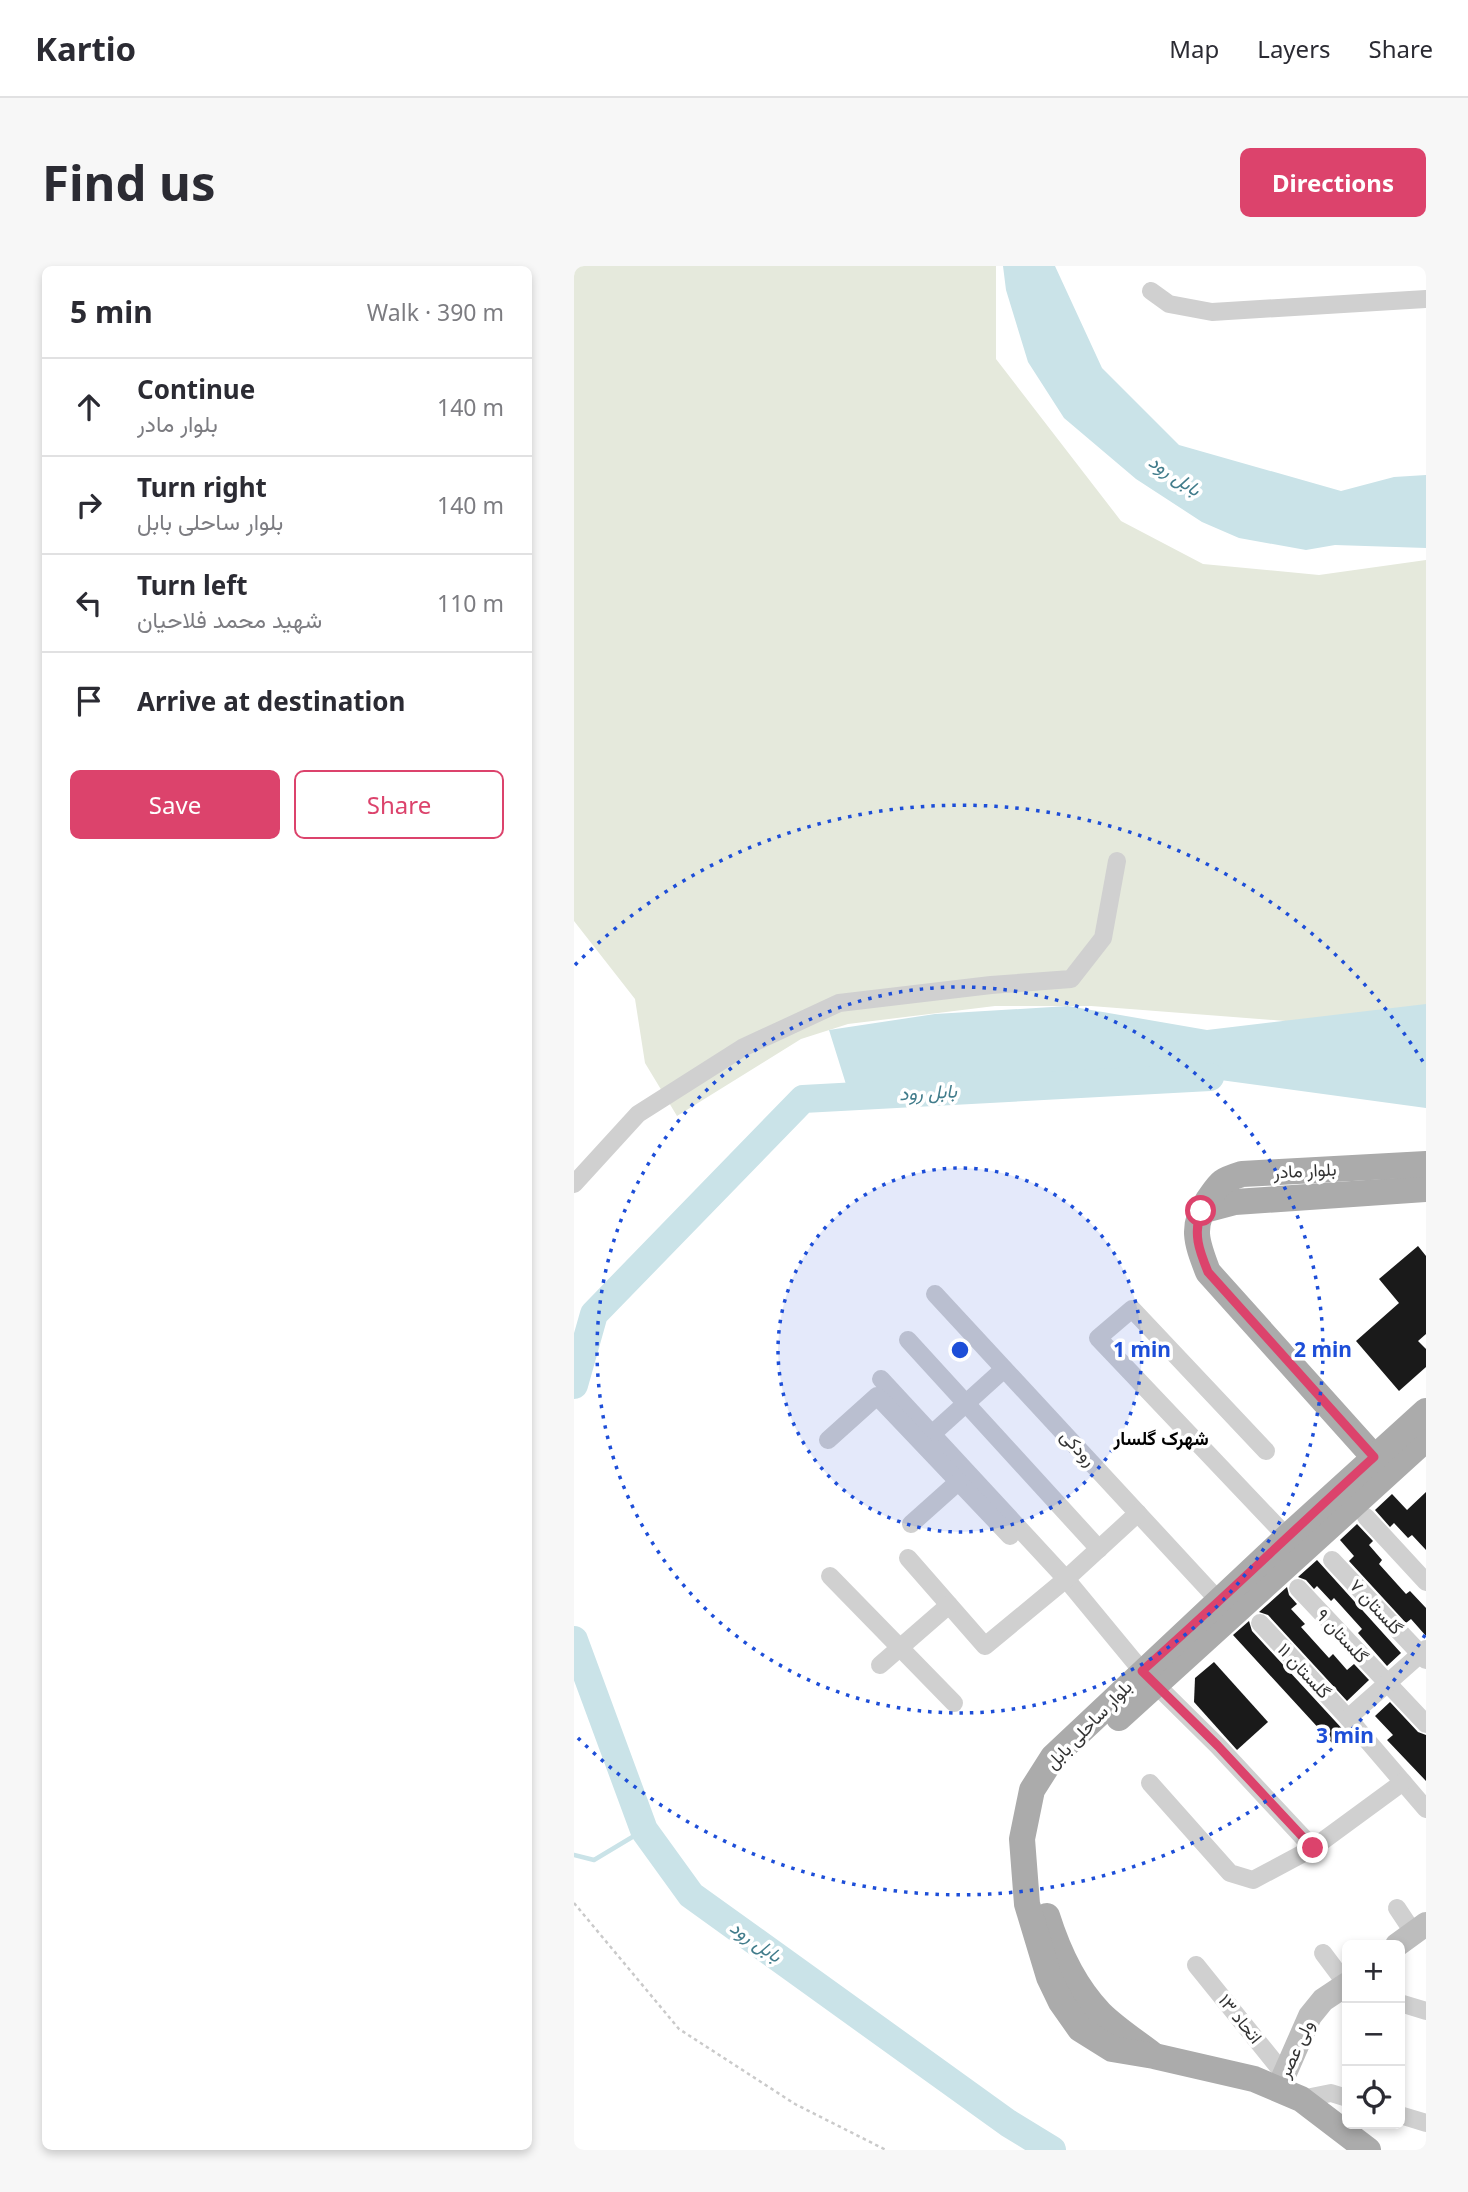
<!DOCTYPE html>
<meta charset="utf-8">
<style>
:root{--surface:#fff;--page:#f7f7f7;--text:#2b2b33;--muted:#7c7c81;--line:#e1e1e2;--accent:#dc436c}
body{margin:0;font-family:"Noto Sans",Vazirmatn,sans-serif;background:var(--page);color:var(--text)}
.controls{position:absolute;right:21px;bottom:21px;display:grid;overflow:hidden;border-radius:10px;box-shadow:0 4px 10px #0003}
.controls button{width:63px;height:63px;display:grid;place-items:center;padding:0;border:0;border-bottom:2px solid var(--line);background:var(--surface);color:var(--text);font:35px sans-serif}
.stop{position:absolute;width:21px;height:21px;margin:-16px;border:5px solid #dc436c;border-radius:50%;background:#fff}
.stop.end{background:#dc436c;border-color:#fff;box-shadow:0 2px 7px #0008}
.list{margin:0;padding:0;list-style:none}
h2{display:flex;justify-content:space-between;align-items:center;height:91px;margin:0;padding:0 28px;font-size:30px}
h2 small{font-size:23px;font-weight:400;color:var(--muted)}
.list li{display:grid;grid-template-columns:46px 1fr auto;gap:21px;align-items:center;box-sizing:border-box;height:98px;padding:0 28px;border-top:2px solid var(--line)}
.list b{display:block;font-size:26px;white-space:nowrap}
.list p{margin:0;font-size:23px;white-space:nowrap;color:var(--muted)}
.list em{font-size:23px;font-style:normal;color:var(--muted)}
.actions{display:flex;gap:14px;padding:21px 28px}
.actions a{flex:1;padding:16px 0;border:2px solid var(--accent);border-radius:10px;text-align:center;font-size:24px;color:var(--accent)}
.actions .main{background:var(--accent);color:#fff}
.icon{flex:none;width:38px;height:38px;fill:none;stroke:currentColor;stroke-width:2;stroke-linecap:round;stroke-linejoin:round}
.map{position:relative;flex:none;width:852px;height:1884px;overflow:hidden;border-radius:10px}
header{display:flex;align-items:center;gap:42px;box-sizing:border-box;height:98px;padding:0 35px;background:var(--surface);border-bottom:2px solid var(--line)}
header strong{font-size:33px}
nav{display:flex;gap:38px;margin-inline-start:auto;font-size:24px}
.intro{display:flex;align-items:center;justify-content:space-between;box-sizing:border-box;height:168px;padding:0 42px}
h1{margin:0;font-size:49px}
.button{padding:18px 32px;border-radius:10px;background:var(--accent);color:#fff;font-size:24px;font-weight:700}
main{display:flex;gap:42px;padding:0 42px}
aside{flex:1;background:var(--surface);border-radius:10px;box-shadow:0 4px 10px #0003}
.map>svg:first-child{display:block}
</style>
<header>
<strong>Kartio</strong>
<nav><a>Map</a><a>Layers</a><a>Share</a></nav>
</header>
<div class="intro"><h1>Find us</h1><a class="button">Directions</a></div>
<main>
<aside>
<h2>5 min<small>Walk · 390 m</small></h2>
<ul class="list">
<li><svg class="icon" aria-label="ahead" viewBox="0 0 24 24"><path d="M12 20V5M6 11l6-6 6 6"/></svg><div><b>Continue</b><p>بلوار مادر</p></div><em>140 m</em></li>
<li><svg class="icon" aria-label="right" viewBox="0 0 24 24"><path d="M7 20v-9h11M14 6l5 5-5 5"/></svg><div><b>Turn right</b><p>بلوار ساحلی بابل</p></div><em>140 m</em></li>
<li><svg class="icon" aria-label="left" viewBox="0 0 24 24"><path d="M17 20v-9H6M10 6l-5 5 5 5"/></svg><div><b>Turn left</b><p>شهید محمد فلاحیان</p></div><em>110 m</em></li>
<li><svg class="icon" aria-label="arrive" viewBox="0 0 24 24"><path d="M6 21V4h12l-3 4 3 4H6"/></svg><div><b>Arrive at destination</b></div></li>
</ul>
<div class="actions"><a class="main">Save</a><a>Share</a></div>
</aside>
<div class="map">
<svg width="852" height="1884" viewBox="0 0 852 1884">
<rect width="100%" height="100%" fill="#fff"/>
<path fill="#e5e9dc" d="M 0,0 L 422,0 L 422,93 L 547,255 L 629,298 L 745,309 L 852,294 L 852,758 L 763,759 L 517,740 L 421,740 L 274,758 L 227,773 L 103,850 L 71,797 L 61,733 L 0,655 Z"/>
<g fill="#cae3e8">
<path d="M 429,0 L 481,0 L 528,102 L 605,179 L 767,225 L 820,211 L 852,209 L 852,282 L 761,279 L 732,284 L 665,272 L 628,256 L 562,213 L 490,152 L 454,96 L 432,24 Z"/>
<path d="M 852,738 L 852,842 L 624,811 L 276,831 L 255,764 L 361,748 L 494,740 L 633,764 Z"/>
</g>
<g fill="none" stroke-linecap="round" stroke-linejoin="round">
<path stroke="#cae3e8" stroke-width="4.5" d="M 0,1589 L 20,1594 L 70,1564"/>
<g stroke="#cae3e8" stroke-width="28">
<path d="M 0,1119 L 20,1048 L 229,833 L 636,811"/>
<path d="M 0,1374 L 70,1564 L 117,1629 L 434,1857 L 478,1884"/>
</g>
</g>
<g fill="#1a1a1a">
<path d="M 844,980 L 852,990 L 852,1068 L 844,1075 L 852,1083 L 852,1101 L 825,1125 L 782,1075 L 825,1037 L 805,1013 Z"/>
<path d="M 852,1226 L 852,1284 L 838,1269 L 834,1272 L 820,1257 L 816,1261 L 801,1244 L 818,1228 L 833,1244 Z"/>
<path d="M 783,1258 L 799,1275 L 795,1279 L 808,1294 L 805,1298 L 832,1328 L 836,1325 L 852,1342 L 852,1370 L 837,1353 L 832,1357 L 775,1295 L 780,1290 L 766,1274 Z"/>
<path d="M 743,1294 L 827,1387 L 813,1400 L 784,1367 L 788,1363 L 760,1332 L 757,1335 L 743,1320 L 740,1323 L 732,1314 L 724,1311 Z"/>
<path d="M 713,1321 L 715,1329 L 723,1338 L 717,1343 L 731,1358 L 727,1361 L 755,1392 L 759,1388 L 773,1404 L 780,1398 L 795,1414 L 773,1435 L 694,1349 L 685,1346 Z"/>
<path d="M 675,1355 L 678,1365 L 773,1468 L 760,1479 L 659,1369 Z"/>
<path d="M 640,1396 L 694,1456 L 663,1484 L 620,1436 L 621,1412 Z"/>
<path d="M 816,1436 L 844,1466 L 852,1469 L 852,1515 L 813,1474 L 819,1469 L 801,1450 Z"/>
</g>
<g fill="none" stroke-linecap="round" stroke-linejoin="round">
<path stroke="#cacaca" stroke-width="2.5" stroke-dasharray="3.5 3.5" stroke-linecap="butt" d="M 0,1637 L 105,1763 L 221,1838 L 312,1884"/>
<g stroke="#d0d0d0" stroke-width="18">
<path d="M 577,25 L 595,38 L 638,46 L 852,33"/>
<path d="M 0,918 L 64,848 L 168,782 L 265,737 L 417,719 L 497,713 L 529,672 L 543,595"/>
<path d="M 361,1028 L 646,1336"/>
<path d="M 334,1074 L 525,1283"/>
<path d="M 307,1113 L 492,1313 L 568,1405 L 644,1480 L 739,1582"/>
<path d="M 358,1168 L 430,1103"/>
<path d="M 254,1174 L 303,1130 L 436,1270"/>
<path d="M 692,1185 L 558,1043 L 524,1072 L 713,1271"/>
<path d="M 792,1251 L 852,1316"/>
<path d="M 337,1258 L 384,1216"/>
<path d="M 334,1292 L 411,1380 L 492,1313 L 564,1247"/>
<path d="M 758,1294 L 852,1394"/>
<path d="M 256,1310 L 380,1437"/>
<path d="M 724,1322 L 852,1458"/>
<path d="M 686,1357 L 774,1452 L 852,1543"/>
<path d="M 306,1399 L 375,1339"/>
<path d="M 774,1452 L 852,1383"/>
<path d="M 576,1517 L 656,1607 L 679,1614 L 739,1582 L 829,1516"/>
<path d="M 823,1642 L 839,1666"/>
<path d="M 749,1687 L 773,1719"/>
<path d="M 622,1699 L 710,1808"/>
<path d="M 826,1737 L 852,1745"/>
<path d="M 727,1833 L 757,1827 L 773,1832"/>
<path d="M 826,1849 L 852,1857"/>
</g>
<g stroke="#bdbdbd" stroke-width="24">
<path d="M 823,1679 L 852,1658"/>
<path d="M 704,1823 L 736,1750 L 749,1734 L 773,1718"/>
</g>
<g stroke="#ababab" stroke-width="26">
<path d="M 627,945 L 661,936 L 852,923"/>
<path d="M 800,1191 L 634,1006 C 623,977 616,961 634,934 C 647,915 646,915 668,908 L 852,898"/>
<path d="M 545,1452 L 852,1173"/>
<path d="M 473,1650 C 484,1685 500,1720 526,1747 C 541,1762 561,1775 578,1788"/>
<path d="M 794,1884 L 727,1833 L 680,1813 L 580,1790 L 538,1783 L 506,1763 L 487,1736 L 475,1711 L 453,1638 L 448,1573 L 458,1524 L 479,1491 L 713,1271 L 852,1145"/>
</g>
</g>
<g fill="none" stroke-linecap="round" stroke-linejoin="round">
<path stroke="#dc436c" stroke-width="9" d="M 627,945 C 619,968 625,984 634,1006 L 800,1191 C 722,1262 647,1335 568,1405 L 644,1480 L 739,1582"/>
</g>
<circle cx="386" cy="1084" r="182" fill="#1d4ed8" fill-opacity=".12"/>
<g fill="none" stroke="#1d4ed8" stroke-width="3.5" stroke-dasharray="3.5 7">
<circle cx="386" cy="1084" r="182"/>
<circle cx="386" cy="1084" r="363"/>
<path d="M851 1369A545 545 0 0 1 1 1469M1 699A545 545 0 0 1 851 799"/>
</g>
<g text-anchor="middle" stroke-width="7" stroke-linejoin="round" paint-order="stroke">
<g font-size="18" fill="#333" stroke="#fff">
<text transform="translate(731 905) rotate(-3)" y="6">بلوار مادر</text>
<text transform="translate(504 1182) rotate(47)" y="6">رودکی</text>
<text transform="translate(802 1341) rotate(47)" y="6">گلستان ۷</text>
<text transform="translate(768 1370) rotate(47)" y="6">گلستان ۹</text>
<text transform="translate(730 1405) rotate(47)" y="6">گلستان ۱۱</text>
<text transform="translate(515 1459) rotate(-46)" y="6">بلوار ساحلی بابل</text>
<text transform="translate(666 1753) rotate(51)" y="6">اتحاد ۱۳</text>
<text transform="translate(722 1783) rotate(-65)" y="6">ولی عصر</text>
</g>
<g font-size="19" font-style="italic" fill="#417c8b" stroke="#fff">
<text transform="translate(601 209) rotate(34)" y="7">بابل رود</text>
<text transform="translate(354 826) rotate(-3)" y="7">بابل رود</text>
<text transform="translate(182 1675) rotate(35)" y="7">بابل رود</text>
</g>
<g font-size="19" font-weight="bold" fill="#000" stroke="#fff">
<text x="587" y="1179">شهرک گلسار</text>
</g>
</g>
<circle cx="386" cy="1084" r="10" fill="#1d4ed8" stroke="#fff" stroke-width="3.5"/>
<g font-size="21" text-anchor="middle" font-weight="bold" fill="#1d4ed8" stroke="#fff" stroke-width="7" stroke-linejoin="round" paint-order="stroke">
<text x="568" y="1091">1 min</text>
<text x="749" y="1091">2 min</text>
<text x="771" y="1477">3 min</text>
</g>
</svg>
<div class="controls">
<button>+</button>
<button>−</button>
<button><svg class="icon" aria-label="locate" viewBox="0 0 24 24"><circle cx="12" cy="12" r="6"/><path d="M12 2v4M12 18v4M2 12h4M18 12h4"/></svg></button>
</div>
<div class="stop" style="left:627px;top:945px"></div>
<div class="stop end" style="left:739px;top:1582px"></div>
</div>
</main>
